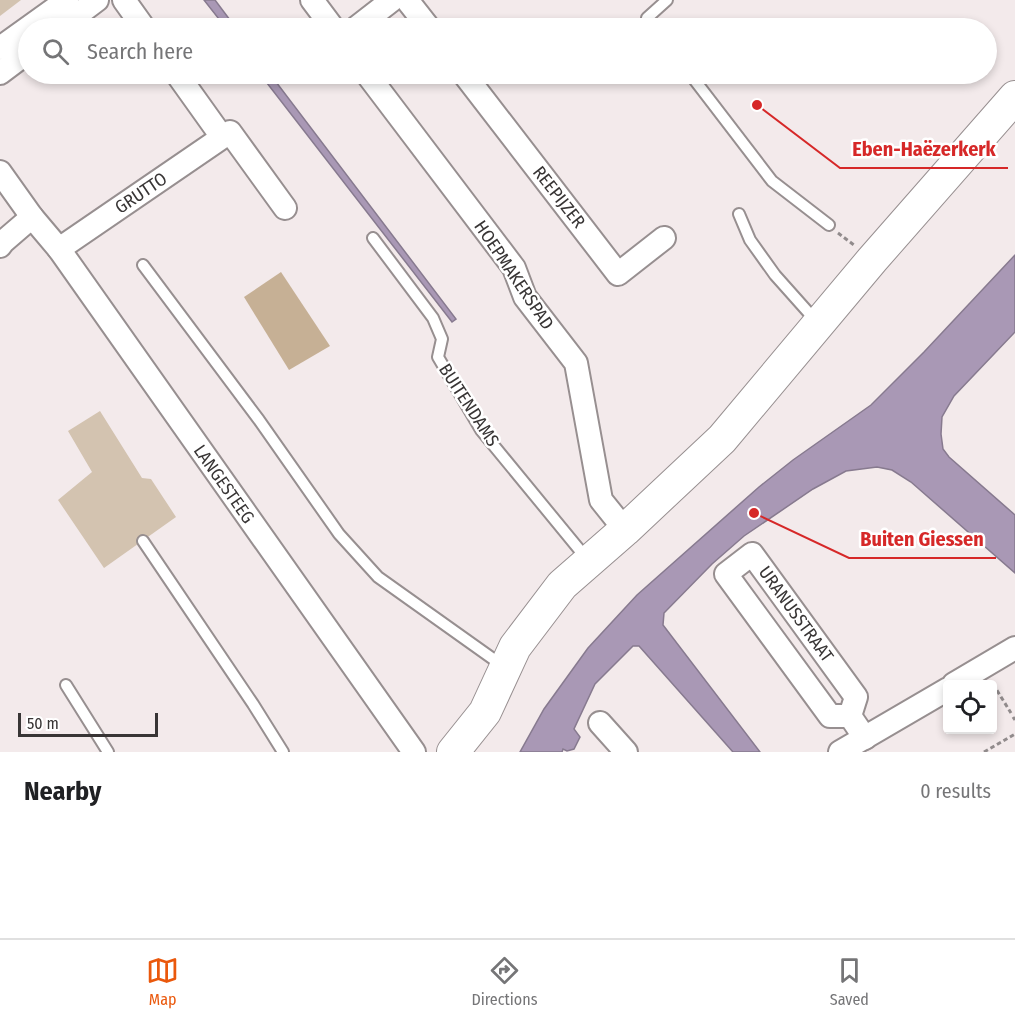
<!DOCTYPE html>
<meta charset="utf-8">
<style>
:root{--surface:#fff;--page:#f2f2f2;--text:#202124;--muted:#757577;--line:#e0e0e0;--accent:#ea580c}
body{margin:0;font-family:"Fira Sans Condensed",sans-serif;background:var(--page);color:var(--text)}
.controls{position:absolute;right:18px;bottom:18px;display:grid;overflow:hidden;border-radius:6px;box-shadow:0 3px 9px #0003}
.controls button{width:54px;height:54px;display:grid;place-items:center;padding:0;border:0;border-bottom:2px solid var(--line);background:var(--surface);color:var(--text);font:30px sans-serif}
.scale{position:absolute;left:18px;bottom:15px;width:140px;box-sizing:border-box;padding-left:6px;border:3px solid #383535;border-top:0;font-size:16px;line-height:21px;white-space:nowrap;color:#383535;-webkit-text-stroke:4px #fff;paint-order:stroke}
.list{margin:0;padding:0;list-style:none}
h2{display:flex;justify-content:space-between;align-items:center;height:78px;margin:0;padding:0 24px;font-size:26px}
h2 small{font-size:20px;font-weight:400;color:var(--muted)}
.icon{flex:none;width:33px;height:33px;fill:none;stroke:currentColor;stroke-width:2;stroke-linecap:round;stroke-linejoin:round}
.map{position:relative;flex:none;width:1015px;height:752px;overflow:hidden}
.search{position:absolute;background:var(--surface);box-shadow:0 3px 9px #0003;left:18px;right:18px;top:18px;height:66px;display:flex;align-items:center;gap:15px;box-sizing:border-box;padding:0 21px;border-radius:33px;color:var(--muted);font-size:22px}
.sheet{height:186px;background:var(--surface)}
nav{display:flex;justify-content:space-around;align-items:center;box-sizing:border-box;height:84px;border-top:2px solid var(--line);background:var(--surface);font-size:16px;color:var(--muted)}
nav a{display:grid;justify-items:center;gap:3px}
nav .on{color:var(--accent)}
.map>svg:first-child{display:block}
</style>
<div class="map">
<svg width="1015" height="752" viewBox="0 0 1015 752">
<rect width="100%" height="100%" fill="#f3eaeb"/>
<g fill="#d3c3b0">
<path d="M 0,0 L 21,0 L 0,16 Z"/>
<path d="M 100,411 L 142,478 L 151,479 L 176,517 L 104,568 L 58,500 L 92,472 L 68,431 Z"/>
</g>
<path fill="#c6b095" d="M 281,272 L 330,346 L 289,370 L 244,297 Z"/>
<g fill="#a998b5" stroke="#877a8f" stroke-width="1.5">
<path d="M 204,0 L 215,0 L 236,28 L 226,28 Z"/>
<path d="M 260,74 L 270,74 L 456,319 L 452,322 Z"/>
<path d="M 1015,255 L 1015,332 L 954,396 L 942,417 L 941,434 L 943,449 L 949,457 L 1015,515 L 1015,573 L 911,482 L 892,470 L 877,467 L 846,471 L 813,489 L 744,536 L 712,564 L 664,613 L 663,625 L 760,752 L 733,752 L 639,646 L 633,646 L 595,684 L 574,729 L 580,737 L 574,749 L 567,751 L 563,749 L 562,752 L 520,752 L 544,709 L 588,648 L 637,595 L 759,487 L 793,460 L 871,405 L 924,352 Z"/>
</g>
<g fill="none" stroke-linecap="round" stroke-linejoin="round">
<defs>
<g id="lane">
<path d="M 655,28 L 647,18 L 667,0"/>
<path d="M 690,74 L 772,181 L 829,225"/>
<path d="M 739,214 L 750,240 L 775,275 L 816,321"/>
<path d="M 373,238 L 433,318 L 442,339 L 438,357 L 481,430 L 587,559"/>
<path d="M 143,265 L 259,420 L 339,534 L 378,577 L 503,666"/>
<path d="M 143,541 L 253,704 L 283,752"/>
<path d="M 66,685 L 108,752"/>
</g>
<g id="street">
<path d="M 124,0 L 144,28"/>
<path d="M 312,0 L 333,28"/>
<path d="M 407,0 L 429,28"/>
<path d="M 60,28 L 97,0"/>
<path d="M 356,28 L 392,0"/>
<path d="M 0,48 L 67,0"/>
<path d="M 0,73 L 28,52"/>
<path d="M 177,74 L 222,137"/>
<path d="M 367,74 L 514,268 L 525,297 L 576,363 L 601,500 L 625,530"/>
<path d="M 464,74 L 618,274 L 664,238"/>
<path d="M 0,172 L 32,217 L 59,249 L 414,752"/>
<path d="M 0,246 L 3,242 L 32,217"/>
<path d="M 59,249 L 230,132 L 285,208"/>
<path d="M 954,684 L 1015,648"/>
<path d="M 850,716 L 830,716 L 726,574 L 752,554 L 856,697 L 850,716 L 865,738"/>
<path d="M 600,723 L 626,752"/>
<path d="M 840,752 L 948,689"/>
</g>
<path id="secondary" d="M 453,752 L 485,712 L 515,647 L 562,585 L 625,530 L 722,439 L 872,260 L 1015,97"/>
</defs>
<use href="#lane" stroke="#978f90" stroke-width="14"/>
<use href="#street" stroke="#978f90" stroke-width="26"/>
<use href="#secondary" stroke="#978f90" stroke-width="34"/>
<g stroke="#918b8c" stroke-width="3" stroke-dasharray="4.5 3" stroke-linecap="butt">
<path d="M 838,233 L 854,245"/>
<path d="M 993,684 L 1011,713"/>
<path d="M 1013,717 L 1015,720"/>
<path d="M 984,752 L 1015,734"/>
</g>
<use href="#lane" stroke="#fff" stroke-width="10"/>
<use href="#street" stroke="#fff" stroke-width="22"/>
<use href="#secondary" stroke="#fff" stroke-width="32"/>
</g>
<g text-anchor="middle" stroke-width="5" stroke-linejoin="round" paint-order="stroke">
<g font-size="18" fill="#383535" stroke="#fff">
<text transform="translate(141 193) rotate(-34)" y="6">GRUTTO</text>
<text transform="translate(559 197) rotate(52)" y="6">REEPIJZER</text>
<text transform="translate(514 275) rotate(56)" y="6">HOEPMAKERSPAD</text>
<text transform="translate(469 405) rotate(57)" y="6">BUITENDAMS</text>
<text transform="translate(224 484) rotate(55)" y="6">LANGESTEEG</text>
<text transform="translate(796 614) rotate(54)" y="6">URANUSSTRAAT</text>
</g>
</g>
<path fill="none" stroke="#d62828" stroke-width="2" d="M757 105L840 168H1008M754 513L849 558H996"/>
<g fill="#d62828" stroke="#fff" stroke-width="2">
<circle cx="757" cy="105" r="6"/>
<circle cx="754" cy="513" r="6"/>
</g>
<g font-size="20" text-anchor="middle" font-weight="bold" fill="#d62828" stroke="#fff" stroke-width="5" stroke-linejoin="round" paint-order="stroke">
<text x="924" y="156">Eben-Haëzerkerk</text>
<text x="922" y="546">Buiten Giessen</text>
</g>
</svg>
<div class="controls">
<button><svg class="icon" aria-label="locate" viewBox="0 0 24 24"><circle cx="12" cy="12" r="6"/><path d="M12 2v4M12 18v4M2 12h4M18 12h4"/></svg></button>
</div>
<div class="scale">50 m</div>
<div class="search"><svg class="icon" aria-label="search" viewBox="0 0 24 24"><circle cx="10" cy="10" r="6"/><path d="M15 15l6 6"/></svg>Search here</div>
</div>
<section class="sheet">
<h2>Nearby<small>0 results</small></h2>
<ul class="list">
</ul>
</section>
<nav>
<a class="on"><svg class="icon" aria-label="map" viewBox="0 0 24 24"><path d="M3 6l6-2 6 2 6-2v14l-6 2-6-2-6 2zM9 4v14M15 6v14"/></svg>Map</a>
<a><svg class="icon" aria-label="directions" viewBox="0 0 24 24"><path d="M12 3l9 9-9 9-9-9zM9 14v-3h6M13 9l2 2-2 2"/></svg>Directions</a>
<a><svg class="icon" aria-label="saved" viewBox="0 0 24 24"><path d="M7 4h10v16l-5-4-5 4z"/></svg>Saved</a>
</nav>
